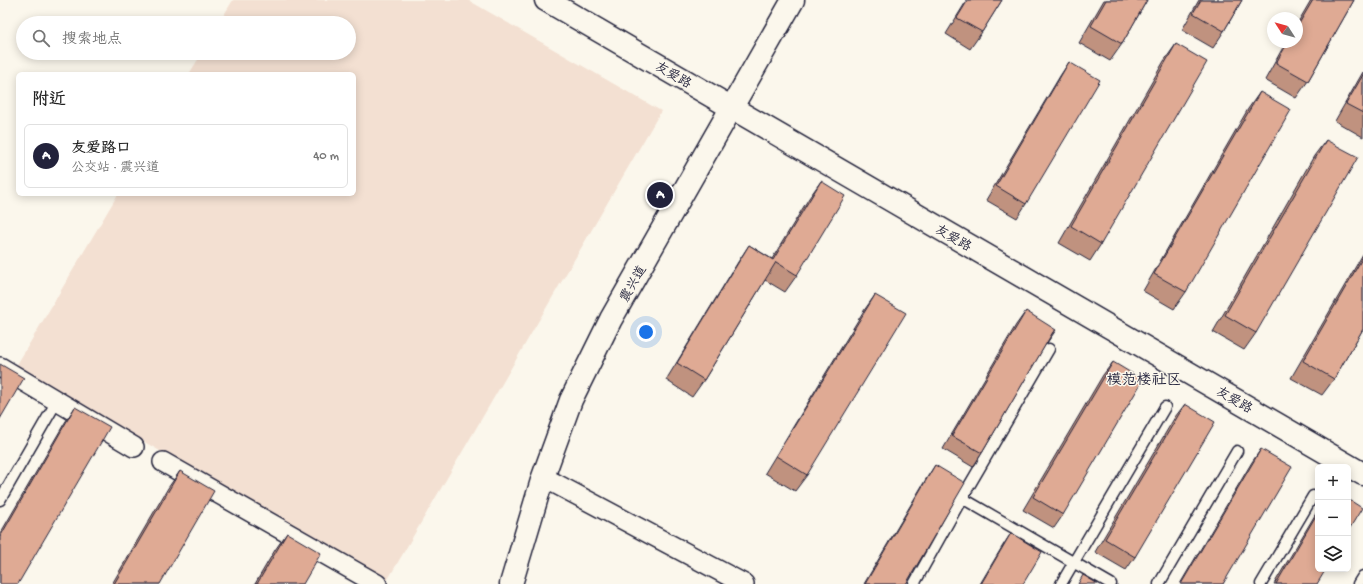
<!DOCTYPE html>
<html lang="zh">
<meta charset="utf-8">
<style>
:root{--surface:#fff;--page:#f6f6f6;--text:#222;--muted:#767676;--line:#e0e0e0;--accent:#22223b}
body{margin:0;font-family:"Gochi Hand","LXGW WenKai TC",sans-serif;background:var(--page);color:var(--text)}
.controls{position:absolute;right:12px;bottom:12px;display:grid;overflow:hidden;border-radius:6px;box-shadow:0 2px 10px #0003}
.controls button{width:36px;height:36px;display:grid;place-items:center;padding:0;border:0;border-bottom:1px solid var(--line);background:var(--surface);color:var(--text);font:20px sans-serif}
.compass{position:absolute;left:1267px;top:12px;width:36px;height:36px;border-radius:50%;background:var(--surface);box-shadow:0 2px 10px #0003;rotate:306deg}
.you{position:absolute;left:646px;top:332px;width:14px;height:14px;margin:-10px;border:3px solid #fff;border-radius:50%;background:#1a73e8;box-shadow:0 0 0 6px #1a73e833}
.badge{display:grid;place-items:center;width:26px;height:26px;border-radius:50%;background:var(--accent);color:#fff;font-size:13px;font-weight:700}
.pin{position:absolute;translate:-50% -50%;border:2px solid #fff;box-shadow:0 1px 4px #0006}
.list{margin:0;padding:0;list-style:none}
h2{display:flex;justify-content:space-between;align-items:center;height:52px;margin:0;padding:0 16px;font-size:17px}
h2 small{font-size:13px;font-weight:400;color:var(--muted)}
.list li{display:grid;grid-template-columns:26px 1fr auto;gap:12px;align-items:center;box-sizing:border-box;height:64px;margin:0 8px 8px;padding:0 8px;border:1px solid var(--line);border-radius:6px}
.list b{display:block;font-size:15px;white-space:nowrap}
.list p{margin:0;font-size:13px;white-space:nowrap;color:var(--muted)}
.list em{font-size:13px;font-style:normal;color:var(--muted)}
.icon{flex:none;width:22px;height:22px;fill:none;stroke:currentColor;stroke-width:2;stroke-linecap:round;stroke-linejoin:round}
.map{position:relative;flex:none;width:1363px;height:584px;overflow:hidden}
.search{position:absolute;background:var(--surface);box-shadow:0 2px 10px #0003;left:16px;top:16px;width:340px;height:44px;display:flex;align-items:center;gap:10px;box-sizing:border-box;padding:0 14px;border-radius:22px;color:var(--muted);font-size:15px}
.panel{position:absolute;background:var(--surface);box-shadow:0 2px 10px #0003;left:16px;top:72px;width:340px;height:124px;border-radius:6px}
.map>svg:first-child{display:block}
</style>
<div class="map">
<svg width="1363" height="584" viewBox="0 0 1363 584">
<rect width="100%" height="100%" fill="#fbf7ec"/>
<filter id="ink" filterUnits="userSpaceOnUse"><feTurbulence type="fractalNoise" baseFrequency=".025" numOctaves="2"/><feDisplacementMap in="SourceGraphic" scale="8" xChannelSelector="R" yChannelSelector="G"/><feConvolveMatrix kernelMatrix="1 2 1 2 8 2 1 2 1" color-interpolation-filters="sRGB"/></filter>
<g filter="url(#ink)">
<path fill="#f3e0d2" d="M 233,0 L 468,0 L 661,111 L 387,581 L 15,368 L 118,194 L 354,194 L 354,74 L 189,74 L 202,53 L 349,53 L 349,23 L 219,23 Z"/>
<g fill="none" stroke-linecap="round" stroke-linejoin="round">
<defs>
<g id="service">
<path d="M 962,498 L 1111,584"/>
<path d="M 0,500 L 57,401"/>
<path d="M 914,584 L 962,498 L 1049,349"/>
<path d="M 1061,584 L 1165,407"/>
<path d="M 1159,584 L 1237,451"/>
<path d="M 1261,584 L 1313,496"/>
<path d="M 1358,584 L 1363,576"/>
</g>
<g id="minor">
<path d="M 0,367 L 134,447"/>
<path d="M 163,462 L 377,584"/>
<path d="M 543,477 L 744,584"/>
</g>
<g id="tertiary">
<path d="M 546,0 L 1363,474"/>
<path d="M 511,584 L 543,477 L 571,400 L 611,319 L 793,0"/>
</g>
</defs>
<use href="#service" stroke="#22223b" stroke-width="13"/>
<use href="#minor" stroke="#22223b" stroke-width="22"/>
<use href="#tertiary" stroke="#22223b" stroke-width="25"/>
<use href="#service" stroke="#fbf7ec" stroke-width="10"/>
<use href="#minor" stroke="#fbf7ec" stroke-width="19"/>
<use href="#tertiary" stroke="#fbf7ec" stroke-width="22"/>
</g>
<g fill="#c0927f" stroke="#22223b">
<path d="M 967,0 L 1002,0 L 982,32 L 970,49 L 946,34 Z"/>
<path d="M 1104,0 L 1147,0 L 1122,44 L 1110,61 L 1079,43 Z"/>
<path d="M 1199,0 L 1242,0 L 1224,31 L 1213,48 L 1182,30 Z"/>
<path d="M 1311,0 L 1354,0 L 1308,81 L 1296,98 L 1265,80 L 1286,42 L 1297,42 L 1297,24 Z"/>
<path d="M 1176,44 L 1101,244 L 1090,261 L 1059,243 L 1164,61 Z"/>
<path d="M 1069,62 L 1026,204 L 1017,218 L 986,200 L 1060,76 Z"/>
<path d="M 1363,72 L 1363,137 L 1335,121 Z"/>
<path d="M 1260,92 L 1186,292 L 1174,309 L 1143,291 L 1248,109 Z"/>
<path d="M 1326,140 L 1256,333 L 1244,350 L 1213,332 L 1314,156 Z"/>
<path d="M 821,181 L 797,275 L 785,292 L 765,280 L 704,380 L 692,397 L 666,380 L 738,262 L 749,245 L 772,259 L 809,198 Z"/>
<path d="M 1363,254 L 1363,329 L 1334,379 L 1322,395 L 1291,378 Z"/>
<path d="M 875,295 L 807,475 L 795,491 L 765,473 L 863,312 Z"/>
<path d="M 1026,311 L 1046,343 L 982,453 L 973,467 L 943,449 L 1016,325 Z"/>
<path d="M 1113,362 L 1063,515 L 1054,528 L 1023,510 L 1103,375 Z"/>
<path d="M 1185,404 L 1135,557 L 1126,570 L 1095,552 L 1175,417 Z"/>
<path d="M 75,407 L 0,584 L 0,534 L 64,424 Z"/>
<path d="M 1261,449 L 1223,584 L 1180,584 L 1252,462 Z"/>
<path d="M 935,465 L 906,584 L 864,584 L 926,479 Z"/>
<path d="M 180,471 L 160,584 L 112,584 L 168,488 Z"/>
<path d="M 1318,510 L 1318,569 L 1317,584 L 1274,584 Z"/>
<path d="M 287,533 L 303,584 L 255,584 L 275,550 Z"/>
<path d="M 1011,533 L 1023,584 L 980,584 L 1002,547 Z"/>
</g>
<path fill="#9c7768" stroke="#22223b" d="M 1056,330 L 1047,343 L 1053,332 Z"/>
<g fill="#dfaa94" stroke="#22223b">
<path d="M 968,0 L 1002,0 L 982,32 L 957,18 Z"/>
<path d="M 1106,0 L 1147,0 L 1122,44 L 1091,26 Z"/>
<path d="M 1201,0 L 1242,0 L 1224,31 L 1193,13 Z"/>
<path d="M 1313,0 L 1354,0 L 1308,81 L 1276,63 L 1288,42 L 1297,42 L 1297,27 Z"/>
<path d="M 1176,44 L 1207,62 L 1101,244 L 1071,226 Z"/>
<path d="M 1069,62 L 1100,80 L 1026,204 L 996,186 Z"/>
<path d="M 1363,75 L 1363,113 L 1346,104 Z"/>
<path d="M 1260,92 L 1291,110 L 1186,292 L 1154,274 Z"/>
<path d="M 1326,140 L 1358,157 L 1256,333 L 1225,315 Z"/>
<path d="M 821,181 L 845,196 L 797,275 L 776,262 L 704,380 L 677,363 L 749,245 L 773,260 Z"/>
<path d="M 1363,257 L 1363,329 L 1334,379 L 1303,361 Z"/>
<path d="M 875,295 L 906,313 L 807,475 L 776,456 Z"/>
<path d="M 1026,311 L 1056,330 L 1053,332 L 982,453 L 952,436 Z"/>
<path d="M 1113,362 L 1143,380 L 1063,515 L 1033,497 Z"/>
<path d="M 0,364 L 24,378 L 0,419 Z"/>
<path d="M 1185,404 L 1215,422 L 1135,557 L 1105,539 Z"/>
<path d="M 75,407 L 110,427 L 18,584 L 0,584 L 0,537 Z"/>
<path d="M 1261,449 L 1292,467 L 1223,584 L 1181,584 Z"/>
<path d="M 935,465 L 965,483 L 906,584 L 865,584 Z"/>
<path d="M 180,471 L 214,491 L 160,584 L 114,584 Z"/>
<path d="M 1348,499 L 1362,508 L 1348,531 Z"/>
<path d="M 1318,512 L 1318,569 L 1326,569 L 1317,584 L 1276,584 Z"/>
<path d="M 287,533 L 321,553 L 303,584 L 257,584 Z"/>
<path d="M 1011,533 L 1042,552 L 1023,584 L 981,584 Z"/>
<path d="M 1083,575 L 1098,584 L 1078,584 Z"/>
</g>
</g>
<g text-anchor="middle" stroke-width="3" stroke-linejoin="round" paint-order="stroke">
<g font-size="13" fill="#22223b" stroke="#fbf7ec">
<text transform="translate(674 74) rotate(30)" y="5">友爱路</text>
<text transform="translate(954 237) rotate(30)" y="5">友爱路</text>
<text transform="translate(632 283) rotate(-60)" y="5">震兴道</text>
<text transform="translate(1235 399) rotate(30)" y="5">友爱路</text>
</g>
<g font-size="15" fill="#22223b" stroke="#fbf7ec">
<text x="1144" y="384">模范楼社区</text>
</g>
</g>
</svg>
<div class="controls">
<button>+</button>
<button>−</button>
<button><svg class="icon" aria-label="layers" viewBox="0 0 24 24"><path d="M12 4l9 5-9 5-9-5zM3 14l9 5 9-5"/></svg></button>
</div>
<svg class="compass" viewBox="-18 -18 36 36"><path d="M0-13l5 13h-10z" fill="#e53935"/><path d="M0 13l5-13h-10z" fill="#767676"/></svg>
<div class="you"></div>
<div class="pin badge" style="left:660px;top:195px">A</div>
<div class="search"><svg class="icon" aria-label="search" viewBox="0 0 24 24"><circle cx="10" cy="10" r="6"/><path d="M15 15l6 6"/></svg>搜索地点</div>
<section class="panel">
<h2>附近<small></small></h2>
<ul class="list">
<li><span class="badge">A</span><div><b>友爱路口</b><p>公交站 · 震兴道</p></div><em>40 m</em></li>
</ul>
</section>
</div>
